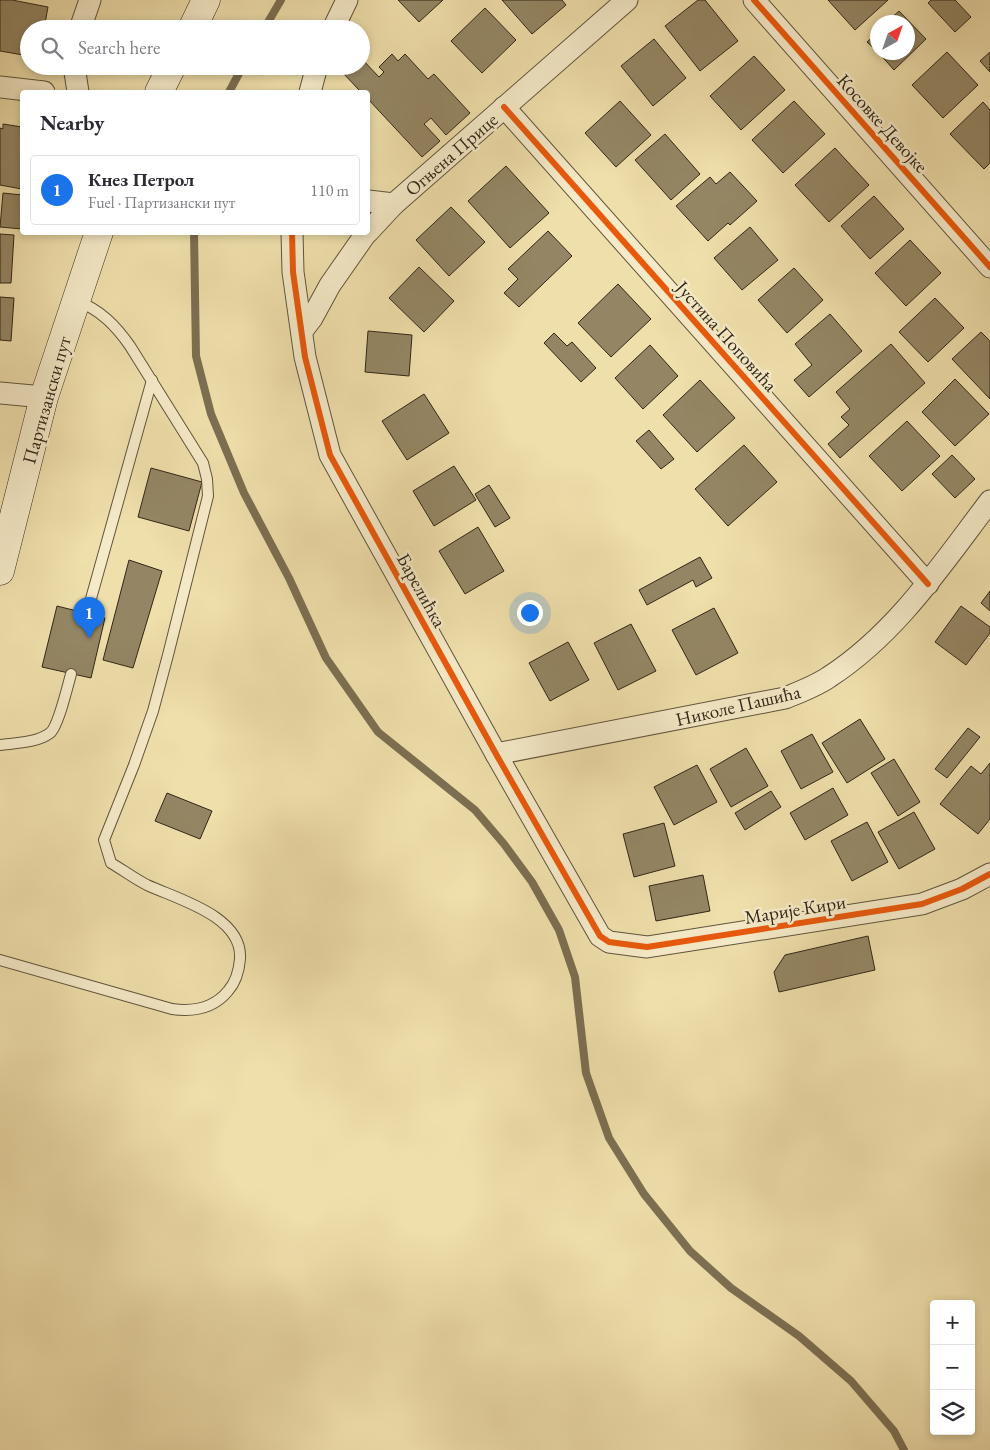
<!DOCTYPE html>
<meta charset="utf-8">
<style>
:root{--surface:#fff;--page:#f2f2f3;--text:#2b2b33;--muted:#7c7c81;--line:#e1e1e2;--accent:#1a73e8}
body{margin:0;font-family:"EB Garamond",serif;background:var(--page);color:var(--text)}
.controls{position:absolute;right:15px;bottom:15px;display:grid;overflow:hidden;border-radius:5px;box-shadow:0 2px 8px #0003}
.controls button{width:45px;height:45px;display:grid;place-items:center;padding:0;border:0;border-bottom:1px solid var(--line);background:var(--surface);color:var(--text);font:25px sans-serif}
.compass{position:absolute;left:870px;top:15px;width:45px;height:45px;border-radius:50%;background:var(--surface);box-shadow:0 2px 8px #0003;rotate:40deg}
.you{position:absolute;left:529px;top:612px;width:18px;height:18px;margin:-12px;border:4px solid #fff;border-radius:50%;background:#1a73e8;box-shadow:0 0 0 8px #1a73e833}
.badge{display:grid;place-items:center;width:32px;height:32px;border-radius:50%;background:var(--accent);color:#fff;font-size:16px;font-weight:700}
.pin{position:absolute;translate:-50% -41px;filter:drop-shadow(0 1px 2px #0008)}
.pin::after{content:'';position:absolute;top:26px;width:18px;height:15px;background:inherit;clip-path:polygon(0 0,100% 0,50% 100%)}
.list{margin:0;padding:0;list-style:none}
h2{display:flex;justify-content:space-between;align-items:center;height:65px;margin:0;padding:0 20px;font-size:21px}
h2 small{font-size:16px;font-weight:400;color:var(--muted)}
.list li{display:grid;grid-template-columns:32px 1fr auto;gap:15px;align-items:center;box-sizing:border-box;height:70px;margin:0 10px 10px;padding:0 10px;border:1px solid var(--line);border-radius:5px}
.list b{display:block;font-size:19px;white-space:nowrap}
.list p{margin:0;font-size:16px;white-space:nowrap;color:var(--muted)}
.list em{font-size:16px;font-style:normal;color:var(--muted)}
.icon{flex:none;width:28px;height:28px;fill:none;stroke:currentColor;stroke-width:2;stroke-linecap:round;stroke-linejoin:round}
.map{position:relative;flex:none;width:990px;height:1450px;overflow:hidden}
.search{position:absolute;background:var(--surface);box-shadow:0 2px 8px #0003;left:20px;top:20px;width:350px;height:55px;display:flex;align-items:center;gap:12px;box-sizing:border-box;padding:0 18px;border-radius:28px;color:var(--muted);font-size:19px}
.panel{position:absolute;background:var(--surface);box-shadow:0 2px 8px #0003;left:20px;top:90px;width:350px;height:145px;border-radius:5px}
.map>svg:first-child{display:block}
</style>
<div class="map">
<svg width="990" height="1450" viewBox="0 0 990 1450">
<rect width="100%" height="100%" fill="#efdfab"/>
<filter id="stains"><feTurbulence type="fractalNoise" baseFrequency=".004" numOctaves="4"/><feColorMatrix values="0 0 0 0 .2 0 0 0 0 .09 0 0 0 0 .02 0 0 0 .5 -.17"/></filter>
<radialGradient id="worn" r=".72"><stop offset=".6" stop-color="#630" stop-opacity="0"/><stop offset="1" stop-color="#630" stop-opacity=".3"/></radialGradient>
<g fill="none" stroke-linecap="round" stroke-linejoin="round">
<g stroke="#7c6f52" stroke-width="8">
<path d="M 264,29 L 281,0"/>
<path d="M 229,92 L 243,66"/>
<path d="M 194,232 L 196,356 L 211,414 L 244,493 L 289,578 L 326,658 L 378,732 L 475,810 L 504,844 L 532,882 L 559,930 L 575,977 L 586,1073 L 609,1138 L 644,1194 L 690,1251 L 731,1288 L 799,1336 L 851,1381 L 894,1431 L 904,1450"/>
</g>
</g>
<g fill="#948664" stroke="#312617">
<path d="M 0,0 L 12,0 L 48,7 L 44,29 L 29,29 L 29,56 L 0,51 Z"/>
<path d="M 398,0 L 443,0 L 419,22 Z"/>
<path d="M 502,0 L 562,0 L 566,5 L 532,34 Z"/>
<path d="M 698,0 L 705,0 L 738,41 L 700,71 L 665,26 Z"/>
<path d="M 828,0 L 888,0 L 855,30 Z"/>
<path d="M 931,0 L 955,0 L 971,17 L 955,32 L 928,3 Z"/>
<path d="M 485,8 L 516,40 L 482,73 L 451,41 Z"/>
<path d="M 899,11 L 926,39 L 894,70 L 878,52 L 908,52 L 908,22 L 887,22 Z"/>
<path d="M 878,32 L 878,52 L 867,42 Z"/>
<path d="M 654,39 L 686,78 L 653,106 L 621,66 Z"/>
<path d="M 947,52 L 978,85 L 943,118 L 912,85 Z"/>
<path d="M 990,52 L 990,72 L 980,61 Z"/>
<path d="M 392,54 L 398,61 L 405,54 L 428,79 L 434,74 L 470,113 L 446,135 L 431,118 L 424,124 L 440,141 L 422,157 L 368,99 L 368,92 L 361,92 L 341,71 L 347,66 L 361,66 L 361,58 L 379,77 L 384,72 L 379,67 Z"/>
<path d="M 754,56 L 785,90 L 741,130 L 710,96 Z"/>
<path d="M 620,101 L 651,135 L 616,167 L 585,133 Z"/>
<path d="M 794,101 L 825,134 L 783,173 L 752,140 Z"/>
<path d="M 983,102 L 990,110 L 990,163 L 984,169 L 950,134 Z"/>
<path d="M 3,124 L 22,127 L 22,189 L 0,185 L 0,128 L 3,129 Z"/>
<path d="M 665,134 L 700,174 L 671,200 L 635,160 Z"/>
<path d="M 835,148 L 869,185 L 829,222 L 795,185 Z"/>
<path d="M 506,166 L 549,213 L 510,248 L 468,201 Z"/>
<path d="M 730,172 L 757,201 L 730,225 L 728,223 L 708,241 L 676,206 L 710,177 L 716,184 Z"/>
<path d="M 3,193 L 22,195 L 22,229 L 0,227 Z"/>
<path d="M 874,196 L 904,229 L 870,259 L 841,226 Z"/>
<path d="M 451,207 L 485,242 L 449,276 L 416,240 Z"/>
<path d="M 750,227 L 778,260 L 742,290 L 714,258 Z"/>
<path d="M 548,231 L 572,256 L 519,307 L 504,293 L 518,279 L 508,269 Z"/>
<path d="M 0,234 L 14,235 L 11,283 L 0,283 Z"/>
<path d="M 910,240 L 941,273 L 906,306 L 875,273 Z"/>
<path d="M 419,267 L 454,301 L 424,332 L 389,298 Z"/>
<path d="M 794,268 L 823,300 L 787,333 L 758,300 Z"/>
<path d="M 618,284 L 651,319 L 611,357 L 578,323 Z"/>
<path d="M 0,297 L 14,298 L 11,341 L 0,340 Z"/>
<path d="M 935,298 L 964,328 L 928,362 L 899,332 Z"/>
<path d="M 830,314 L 862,351 L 809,397 L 794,380 L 812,365 L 795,344 Z"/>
<path d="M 368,331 L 412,335 L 409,376 L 365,372 Z"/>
<path d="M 981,332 L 990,341 L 990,399 L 952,359 Z"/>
<path d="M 554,333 L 567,346 L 572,342 L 596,368 L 581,382 L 544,343 Z"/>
<path d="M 891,344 L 925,383 L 840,458 L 828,444 L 849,425 L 841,417 L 850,409 L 836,392 Z"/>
<path d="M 650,345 L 678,376 L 643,409 L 615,378 Z"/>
<path d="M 955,379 L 989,414 L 955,446 L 922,412 Z"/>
<path d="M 700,380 L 735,418 L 697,452 L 663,415 Z"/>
<path d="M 424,394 L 449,433 L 407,460 L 382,421 Z"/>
<path d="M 907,421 L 940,456 L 902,491 L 869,456 Z"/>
<path d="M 649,430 L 674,459 L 661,469 L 636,441 Z"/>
<path d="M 744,445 L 777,482 L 728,526 L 695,489 Z"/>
<path d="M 952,455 L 975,479 L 955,498 L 932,474 Z"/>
<path d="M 454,466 L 476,500 L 434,526 L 413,491 Z"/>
<path d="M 151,468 L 202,482 L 189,531 L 138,517 Z"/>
<path d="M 489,485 L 510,518 L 495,527 L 475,494 Z"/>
<path d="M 478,527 L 504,571 L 465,594 L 439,551 Z"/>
<path d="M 700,557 L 712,578 L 696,587 L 693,580 L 647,605 L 639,590 Z"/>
<path d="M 129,560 L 162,571 L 133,668 L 103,660 Z"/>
<path d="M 990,591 L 990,611 L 981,603 Z"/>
<path d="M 57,606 L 105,618 L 91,678 L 42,667 Z"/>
<path d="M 961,606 L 990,627 L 990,633 L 966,665 L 935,642 Z"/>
<path d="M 714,608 L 738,653 L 696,675 L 672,630 Z"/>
<path d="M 631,624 L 656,671 L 618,690 L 594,643 Z"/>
<path d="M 568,642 L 589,680 L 550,701 L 529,663 Z"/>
<path d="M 860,719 L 885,759 L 847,783 L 822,743 Z"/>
<path d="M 968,728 L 980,737 L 947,778 L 935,769 Z"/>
<path d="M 812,734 L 833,772 L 801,789 L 781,751 Z"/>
<path d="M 746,748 L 768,786 L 731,807 L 710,769 Z"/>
<path d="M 894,759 L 920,802 L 898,816 L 871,773 Z"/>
<path d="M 990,763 L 990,819 L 978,834 L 940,804 L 971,766 L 981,774 Z"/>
<path d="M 697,765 L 717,802 L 674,825 L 654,787 Z"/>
<path d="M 833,788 L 848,815 L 805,840 L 790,813 Z"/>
<path d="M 771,791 L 781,807 L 745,830 L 735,813 Z"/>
<path d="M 167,793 L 212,811 L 200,839 L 155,821 Z"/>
<path d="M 914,812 L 935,849 L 899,869 L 878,832 Z"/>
<path d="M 867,822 L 888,862 L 852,881 L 831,841 Z"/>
<path d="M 664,823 L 675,866 L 634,877 L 623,834 Z"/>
<path d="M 703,875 L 710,911 L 656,921 L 649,886 Z"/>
<path d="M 868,936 L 875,970 L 779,992 L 774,972 L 785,955 Z"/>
</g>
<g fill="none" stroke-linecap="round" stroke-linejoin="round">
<defs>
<g id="service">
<path d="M 87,613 L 152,380"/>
<path d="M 0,745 C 15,743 37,743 50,733 C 58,727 68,685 71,674"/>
<path d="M 0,960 L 172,1009 C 193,1012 214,1008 228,991 C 236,982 239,971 240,959 C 243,916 177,899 147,885 C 135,879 123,870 111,863 L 104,840 L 134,765 L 153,711 L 168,655 L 208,496 L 207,479 L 203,463 L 130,346 C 116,326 100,309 76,301"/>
</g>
<g id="minor">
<path d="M 754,0 L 990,267"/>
<path d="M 80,29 L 90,0"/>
<path d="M 333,29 L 347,0"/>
<path d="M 74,66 L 78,92"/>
<path d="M 0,87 L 44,92"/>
<path d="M 310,92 L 317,66"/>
<path d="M 504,107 L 928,584"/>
<path d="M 368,201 L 394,204"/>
<path d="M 292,232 L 293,272 L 305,357 L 330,455 L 496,754 L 600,936 L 609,942 L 647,947 L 922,904 L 962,889 L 990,874"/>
<path d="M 368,232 L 394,204 L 627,0"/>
<path d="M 302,331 L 312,318 L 330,285 L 367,232"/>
<path d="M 0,393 L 44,397"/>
<path d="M 496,754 L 785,698 C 800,692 816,686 829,677 C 897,633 942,564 990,501"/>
</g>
<g id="secondary">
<path d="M 192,29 L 206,0"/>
<path d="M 159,92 L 172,66"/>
<path d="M 0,571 L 44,397 L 99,232"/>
</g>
</defs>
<use href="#service" stroke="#60543c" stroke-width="12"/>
<use href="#minor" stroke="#60543c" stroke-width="23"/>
<use href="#secondary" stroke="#312617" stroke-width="29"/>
<use href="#service" stroke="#f5eac8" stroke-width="10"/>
<use href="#minor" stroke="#f5eac8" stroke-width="21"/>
<use href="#secondary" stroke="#f5eac8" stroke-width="28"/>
<defs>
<g id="cycleway">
<path d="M 754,0 L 990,267"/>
<path d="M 504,107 L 928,584"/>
<path d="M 292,232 L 293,272 L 305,357 L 330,455 L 496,754 L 600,936 L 609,942 L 647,947 L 922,904 L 962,889 L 990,874"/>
</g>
</defs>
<use href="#cycleway" stroke="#f5eac8" stroke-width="9"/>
<use href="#cycleway" stroke="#e8590c" stroke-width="6"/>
</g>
<g text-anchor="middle" stroke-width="5" stroke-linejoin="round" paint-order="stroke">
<g font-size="19" fill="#312617" stroke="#f5eac8">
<text transform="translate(883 123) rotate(48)" y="7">Косовке Девојке</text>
<text transform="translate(451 154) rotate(-41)" y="7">Огњена Прице</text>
<text transform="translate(727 336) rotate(48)" y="7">Јустина Поповића</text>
<text transform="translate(46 400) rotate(-74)" y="7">Партизански пут</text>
<text transform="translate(422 590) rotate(61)" y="7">Барелићка</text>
<text transform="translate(738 705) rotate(-13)" y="7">Николе Пашића</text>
<text transform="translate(795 909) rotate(-9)" y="7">Марије Кири</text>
</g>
</g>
<rect width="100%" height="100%" filter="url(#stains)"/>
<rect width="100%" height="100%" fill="url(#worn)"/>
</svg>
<div class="controls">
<button>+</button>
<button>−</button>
<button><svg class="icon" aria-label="layers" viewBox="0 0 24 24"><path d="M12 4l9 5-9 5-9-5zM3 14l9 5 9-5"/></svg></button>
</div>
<svg class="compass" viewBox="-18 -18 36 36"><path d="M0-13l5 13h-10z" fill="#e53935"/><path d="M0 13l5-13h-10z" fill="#7c7c81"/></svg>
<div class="you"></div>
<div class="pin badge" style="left:89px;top:638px">1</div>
<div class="search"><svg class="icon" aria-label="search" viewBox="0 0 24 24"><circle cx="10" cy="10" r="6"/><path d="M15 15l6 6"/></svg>Search here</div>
<section class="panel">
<h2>Nearby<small></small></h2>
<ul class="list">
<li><span class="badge">1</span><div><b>Кнез Петрол</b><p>Fuel · Партизански пут</p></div><em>110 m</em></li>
</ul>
</section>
</div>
